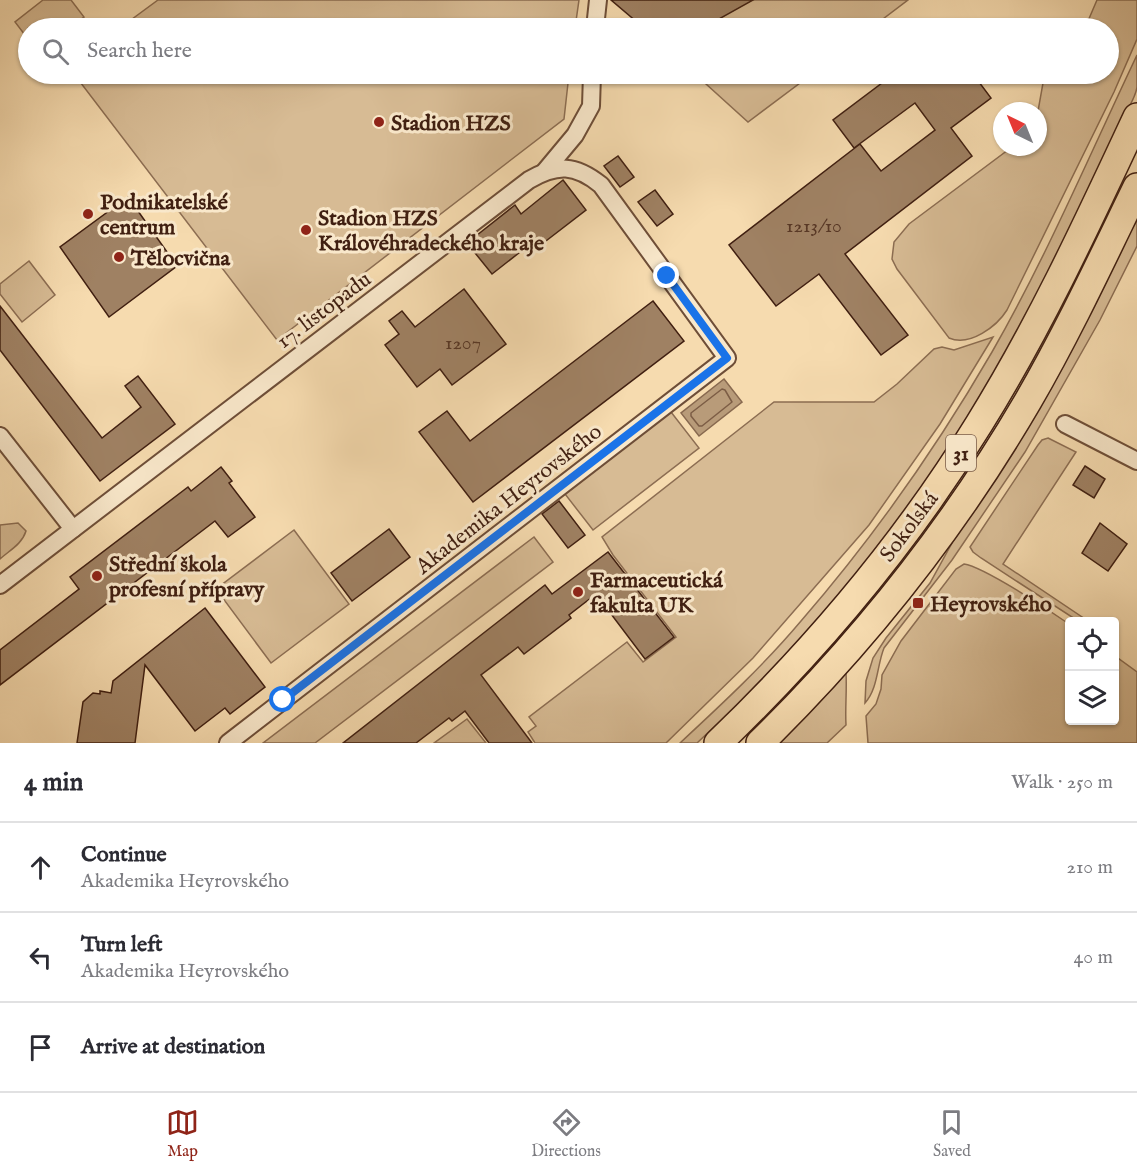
<!DOCTYPE html>
<meta charset="utf-8">
<style>
:root{--surface:#fff;--page:#f2f2f3;--text:#2b2b33;--muted:#7c7c81;--line:#e1e1e2;--accent:#8f2418}
body{margin:0;font-family:"IM FELL English",serif;background:var(--page);color:var(--text)}
.controls{position:absolute;right:18px;bottom:18px;display:grid;overflow:hidden;border-radius:6px;box-shadow:0 2px 4px #0004}
.controls button{width:54px;height:54px;display:grid;place-items:center;padding:0;border:0;border-bottom:2px solid var(--line);background:var(--surface);color:var(--text);font:30px sans-serif}
.compass{position:absolute;left:993px;top:102px;width:54px;height:54px;border-radius:50%;background:var(--surface);box-shadow:0 2px 4px #0004;rotate:317deg}
.stop{position:absolute;width:18px;height:18px;margin:-14px;border:4px solid #1a73e8;border-radius:50%;background:#fff}
.stop.end{background:#1a73e8;border-color:#fff;box-shadow:0 2px 6px #0008}
.list{margin:0;padding:0;list-style:none}
h2{display:flex;justify-content:space-between;align-items:center;height:78px;margin:0;padding:0 24px;font-size:26px}
h2 small{font-size:20px;font-weight:400;color:var(--muted)}
.list li{display:grid;grid-template-columns:39px 1fr auto;gap:18px;align-items:center;box-sizing:border-box;height:90px;padding:0 24px;border-top:2px solid var(--line)}
.list b{display:block;font-size:22px;white-space:nowrap}
.list p{margin:0;font-size:20px;white-space:nowrap;color:var(--muted)}
.list em{font-size:20px;font-style:normal;color:var(--muted)}
.icon{flex:none;width:33px;height:33px;fill:none;stroke:currentColor;stroke-width:2;stroke-linecap:round;stroke-linejoin:round}
.map{position:relative;flex:none;width:1137px;height:743px;overflow:hidden}
.search{position:absolute;background:var(--surface);box-shadow:0 2px 4px #0004;left:18px;right:18px;top:18px;height:66px;display:flex;align-items:center;gap:15px;box-sizing:border-box;padding:0 21px;border-radius:33px;color:var(--muted);font-size:22px}
.sheet{height:348px;background:var(--surface)}
nav{display:flex;justify-content:space-around;align-items:center;box-sizing:border-box;height:84px;border-top:2px solid var(--line);background:var(--surface);font-size:16px;color:var(--muted)}
nav a{display:grid;justify-items:center;gap:3px}
nav .on{color:var(--accent)}
.map>svg:first-child{display:block}
</style>
<div class="map">
<svg width="1137" height="743" viewBox="0 0 1137 743">
<rect width="100%" height="100%" fill="#f6dbaf"/>
<filter id="stains"><feTurbulence type="fractalNoise" baseFrequency=".00333" numOctaves="4"/><feColorMatrix values="0 0 0 0 .2 0 0 0 0 .09 0 0 0 0 .02 0 0 0 .5 -.17"/></filter>
<radialGradient id="worn" r=".72"><stop offset=".6" stop-color="#630" stop-opacity="0"/><stop offset="1" stop-color="#630" stop-opacity=".3"/></radialGradient>
<g fill="#d7bb94" stroke="#8c6d52" stroke-width="1.5">
<path d="M 43,0 L 71,0 L 84,17 L 69,28 L 28,28 L 28,39 L 15,22 Z"/>
<path d="M 158,0 L 579,0 L 575,28 L 120,28 Z"/>
<path d="M 736,0 L 908,0 L 871,28 L 710,28 Z"/>
<path d="M 1097,0 L 1137,0 L 1137,39 L 1114,92 L 1007,310 C 997,326 970,347 949,338 L 897,269 L 892,259 L 894,242 L 909,224 L 1012,147 L 1038,147 L 1038,111 L 1043,83 L 1039,74 L 1108,74 L 1108,28 L 1085,28 Z"/>
<path d="M 1137,55 C 1137,65 1137,77 1137,87 C 1136,97 1127,110 1122,120 C 1109,147 1097,174 1084,202 C 1045,283 1004,365 954,440 C 882,552 795,653 697,743 L 680,743 C 722,704 764,665 801,621 C 873,538 937,447 992,352 C 1047,256 1090,154 1137,55 Z"/>
<path d="M 74,74 L 569,74 L 564,119 L 277,340 Z"/>
<path d="M 695,74 L 812,74 L 748,122 Z"/>
<path d="M 1137,218 L 1137,246 L 1100,320 L 1025,452 L 952,560 L 884,648 C 877,665 878,689 865,703 L 866,681 L 873,658 L 886,638 L 930,583 L 957,534 L 1015,448 L 1091,313 Z"/>
<path d="M 29,261 L 55,295 L 22,322 L 0,294 L 0,284 Z"/>
<path d="M 993,337 L 940,424 L 869,525 L 753,658 L 666,743 L 535,743 L 528,732 L 536,726 L 529,717 L 627,642 L 643,662 L 676,637 L 613,555 L 602,537 L 774,402 L 874,402 L 897,384 L 934,349 L 942,347 L 954,350 Z"/>
<path d="M 671,412 L 699,448 L 593,530 L 565,494 Z"/>
<path d="M 1048,438 L 1076,452 L 1003,564 L 1088,621 L 1078,621 L 981,558 L 973,552 L 970,547 L 1038,445 L 1042,440 Z"/>
<path d="M 18,523 L 26,531 C 22,544 10,550 0,559 L 0,525 Z"/>
<path d="M 294,530 L 349,604 L 271,663 L 216,589 Z"/>
<path d="M 534,537 L 553,562 L 315,743 L 263,743 Z"/>
<path d="M 964,564 C 984,567 1049,610 1069,624 L 1070,720 L 1114,720 L 1115,656 L 1137,672 L 1137,743 L 868,743 L 866,716 L 876,704 L 881,689 L 882,675 L 901,641 L 956,569 Z"/>
<path d="M 843,673 L 846,673 C 847,690 845,708 846,725 L 827,743 L 776,743 Z"/>
<path d="M 467,719 L 486,743 L 434,743 Z"/>
</g>
<path fill="#b89b79" stroke="#88694f" stroke-width="1.5" d="M 724,379 L 742,402 L 699,436 L 681,413 Z"/>
<g fill="none" stroke-linecap="round" stroke-linejoin="round">
<path stroke="#7c5d45" stroke-width="1.5" d="M 722,389 L 725,390 L 732,402 L 702,426 L 699,426 L 691,416 L 691,413 Z"/>
</g>
<g fill="#9f8163" stroke="#401f11" stroke-width="1.5">
<path d="M 611,0 L 753,0 L 717,20 L 710,28 L 644,28 Z"/>
<path d="M 894,74 L 973,74 L 991,98 L 951,128 L 972,156 L 845,254 L 908,335 L 881,355 L 819,274 L 776,306 L 729,245 L 860,144 L 881,171 L 935,130 L 915,103 L 854,148 L 833,120 Z"/>
<path d="M 618,156 L 634,177 L 620,187 L 604,166 Z"/>
<path d="M 563,180 L 586,210 L 542,244 L 538,238 L 492,274 L 467,243 L 515,205 L 521,214 Z"/>
<path d="M 655,190 L 673,214 L 657,226 L 638,202 Z"/>
<path d="M 128,197 L 177,266 L 109,317 L 60,247 Z"/>
<path d="M 464,289 L 506,344 L 452,385 L 440,369 L 417,387 L 385,345 L 399,334 L 389,321 L 402,311 L 415,327 Z"/>
<path d="M 653,301 L 684,341 L 473,502 L 419,432 L 447,411 L 470,441 Z"/>
<path d="M 0,306 L 102,438 L 141,407 L 125,386 L 138,376 L 175,424 L 100,481 L 0,350 Z"/>
<path d="M 1085,466 L 1105,479 L 1094,498 L 1073,485 Z"/>
<path d="M 221,467 L 232,481 L 229,483 L 255,517 L 228,537 L 215,521 L 0,685 L 0,650 L 79,589 L 70,577 L 188,487 L 191,491 Z"/>
<path d="M 559,501 L 585,535 L 568,548 L 542,514 Z"/>
<path d="M 1100,523 L 1127,544 L 1108,571 L 1082,553 Z"/>
<path d="M 389,529 L 410,557 L 352,601 L 331,573 Z"/>
<path d="M 608,552 L 674,637 L 645,659 L 596,594 L 569,615 L 571,618 L 524,654 L 518,647 L 481,675 L 532,743 L 489,743 L 465,711 L 452,721 L 449,718 L 416,743 L 343,743 L 545,585 L 552,594 Z"/>
<path d="M 205,608 L 265,687 L 230,714 L 225,708 L 195,731 L 145,665 L 135,743 L 77,743 L 83,702 L 93,693 L 100,694 L 100,691 L 111,693 L 113,681 Z"/>
</g>
<g fill="none" stroke-linecap="round" stroke-linejoin="round">
<defs>
<g id="street">
<path d="M 595,28 L 598,0"/>
<path d="M 545,171 L 575,135 L 591,106 L 592,74"/>
<path d="M 1065,424 L 1137,461"/>
<path d="M 0,436 L 73,529"/>
<path d="M 0,585 L 529,180 C 557,164 575,164 601,185 L 727,358 L 228,743"/>
</g>
<g id="primary">
<path d="M 718,743 C 817,648 907,541 979,424 C 1040,326 1088,222 1137,117"/>
<path d="M 760,743 C 863,642 955,526 1028,401 C 1068,332 1102,259 1137,187"/>
</g>
</defs>
<use href="#street" stroke="#6e4e38" stroke-width="20"/>
<use href="#primary" stroke="#401f11" stroke-width="30"/>
<use href="#street" stroke="#f9e8cb" stroke-width="16"/>
<use href="#primary" stroke="#f6dbaf" stroke-width="27"/>
</g>
<g fill="none" stroke-linecap="round" stroke-linejoin="round">
<path stroke="#1a73e8" stroke-width="8" d="M 283,700 L 727,358 L 667,276"/>
</g>
<g fill="#8f2418" stroke="#f9e8cb" stroke-width="2">
<circle cx="379" cy="122" r="6"/>
<circle cx="88" cy="214" r="6"/>
<circle cx="306" cy="230" r="6"/>
<circle cx="119" cy="257" r="6"/>
<circle cx="97" cy="576" r="6"/>
<circle cx="578" cy="592" r="6"/>
<rect x="912" y="597" width="12" height="12" rx="3"/>
</g>
<g text-anchor="middle" stroke-width="6" stroke-linejoin="round" paint-order="stroke">
<g font-size="20" fill="#583826">
<text x="814" y="232">1213/10</text>
<text x="463" y="349">1207</text>
</g>
<rect fill="#f9e8cb" stroke="#785b49" stroke-width="1.5" x="946" y="435" width="30" height="36" rx="4.5"/>
<g font-size="21" font-weight="bold" fill="#401f11">
<text x="961" y="460">31</text>
</g>
<g font-size="22" font-weight="bold" fill="#401f11" stroke="#f9e8cb" text-anchor="start">
<text x="391" y="130">Stadion HZS</text>
<text x="100" y="209">Podnikatelské<tspan x="100" dy="25">centrum</tspan></text>
<text x="318" y="225">Stadion HZS<tspan x="318" dy="25">Královéhradeckého kraje</tspan></text>
<text x="131" y="265">Tělocvična</text>
<text x="109" y="571">Střední škola<tspan x="109" dy="25">profesní přípravy</tspan></text>
<text x="590" y="587">Farmaceutická<tspan x="590" dy="25">fakulta UK</tspan></text>
<text x="930" y="611">Heyrovského</text>
</g>
<g font-size="22" fill="#401f11" stroke="#f9e8cb">
<text transform="translate(323 309) rotate(-37)" y="8">17. listopadu</text>
<text transform="translate(508 498) rotate(-38)" y="8">Akademika Heyrovského</text>
<text transform="translate(908 526) rotate(-53)" y="8">Sokolská</text>
</g>
</g>
<rect width="100%" height="100%" filter="url(#stains)"/>
<rect width="100%" height="100%" fill="url(#worn)"/>
</svg>
<div class="controls">
<button><svg class="icon" aria-label="locate" viewBox="0 0 24 24"><circle cx="12" cy="12" r="6"/><path d="M12 2v4M12 18v4M2 12h4M18 12h4"/></svg></button>
<button><svg class="icon" aria-label="layers" viewBox="0 0 24 24"><path d="M12 4l9 5-9 5-9-5zM3 14l9 5 9-5"/></svg></button>
</div>
<svg class="compass" viewBox="-18 -18 36 36"><path d="M0-13l5 13h-10z" fill="#e53935"/><path d="M0 13l5-13h-10z" fill="#7c7c81"/></svg>
<div class="stop" style="left:283px;top:700px"></div>
<div class="stop end" style="left:667px;top:276px"></div>
<div class="search"><svg class="icon" aria-label="search" viewBox="0 0 24 24"><circle cx="10" cy="10" r="6"/><path d="M15 15l6 6"/></svg>Search here</div>
</div>
<section class="sheet">
<h2>4 min<small>Walk · 250 m</small></h2>
<ul class="list">
<li><svg class="icon" aria-label="ahead" viewBox="0 0 24 24"><path d="M12 20V5M6 11l6-6 6 6"/></svg><div><b>Continue</b><p>Akademika Heyrovského</p></div><em>210 m</em></li>
<li><svg class="icon" aria-label="left" viewBox="0 0 24 24"><path d="M17 20v-9H6M10 6l-5 5 5 5"/></svg><div><b>Turn left</b><p>Akademika Heyrovského</p></div><em>40 m</em></li>
<li><svg class="icon" aria-label="arrive" viewBox="0 0 24 24"><path d="M6 21V4h12l-3 4 3 4H6"/></svg><div><b>Arrive at destination</b></div></li>
</ul>
</section>
<nav>
<a class="on"><svg class="icon" aria-label="map" viewBox="0 0 24 24"><path d="M3 6l6-2 6 2 6-2v14l-6 2-6-2-6 2zM9 4v14M15 6v14"/></svg>Map</a>
<a><svg class="icon" aria-label="directions" viewBox="0 0 24 24"><path d="M12 3l9 9-9 9-9-9zM9 14v-3h6M13 9l2 2-2 2"/></svg>Directions</a>
<a><svg class="icon" aria-label="saved" viewBox="0 0 24 24"><path d="M7 4h10v16l-5-4-5 4z"/></svg>Saved</a>
</nav>
